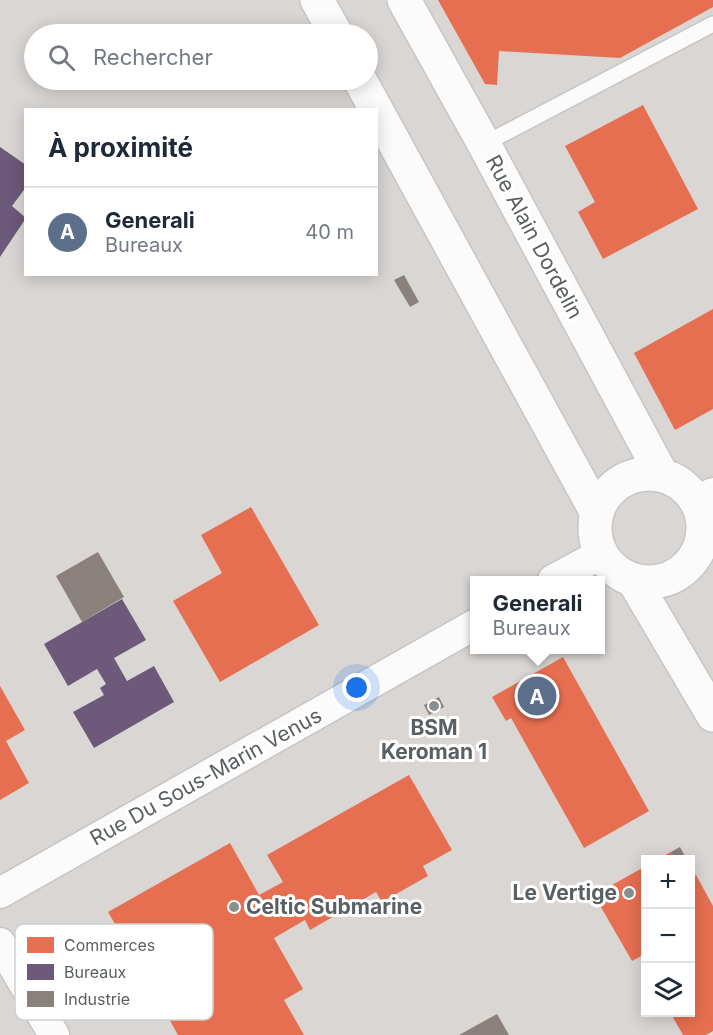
<!DOCTYPE html>
<html lang="fr">
<meta charset="utf-8">
<style>
:root{--surface:#fff;--page:#f2f2f3;--text:#1f2937;--muted:#747a83;--line:#e0e1e3;--accent:#8c8f90}
body{margin:0;font-family:Inter,sans-serif;background:var(--page);color:var(--text)}
.controls{position:absolute;right:18px;bottom:18px;display:grid;overflow:hidden;border-radius:0px;box-shadow:0 3px 15px #0003}
.controls button{width:54px;height:54px;display:grid;place-items:center;padding:0;border:0;border-bottom:2px solid var(--line);background:var(--surface);color:var(--text);font:30px sans-serif}
.you{position:absolute;left:357px;top:688px;width:21px;height:21px;margin:-15px;border:4px solid #fff;border-radius:50%;background:#1a73e8;box-shadow:0 0 0 9px #1a73e833}
.badge{display:grid;place-items:center;width:39px;height:39px;border-radius:50%;background:var(--accent);color:#fff;font-size:20px;font-weight:700}
.pin{position:absolute;translate:-50% -50%;border:3px solid #fff;box-shadow:0 2px 6px #0006}
.popup{position:absolute;left:470px;top:576px;width:135px;height:78px;box-sizing:border-box;display:grid;place-content:center;border-radius:0px;background:var(--surface);filter:drop-shadow(0 2px 4px #0005);font-size:20px;white-space:nowrap;color:var(--muted)}
.popup b{font-size:22px;color:var(--text)}
.popup::after{content:'';position:absolute;left:50%;top:100%;margin-left:-12px;border:12px solid transparent;border-top-color:var(--surface)}
.list{margin:0;padding:0;list-style:none}
h2{display:flex;justify-content:space-between;align-items:center;height:78px;margin:0;padding:0 24px;font-size:26px}
h2 small{font-size:20px;font-weight:400;color:var(--muted)}
.list li{display:grid;grid-template-columns:39px 1fr auto;gap:18px;align-items:center;box-sizing:border-box;height:90px;padding:0 24px;border-top:2px solid var(--line)}
.list b{display:block;font-size:22px;white-space:nowrap}
.list p{margin:0;font-size:20px;white-space:nowrap;color:var(--muted)}
.list em{font-size:20px;font-style:normal;color:var(--muted)}
.icon{flex:none;width:33px;height:33px;fill:none;stroke:currentColor;stroke-width:2;stroke-linecap:round;stroke-linejoin:round}
.map{position:relative;flex:none;width:713px;height:1035px;overflow:hidden}
.search{position:absolute;background:var(--surface);box-shadow:0 3px 15px #0003;left:24px;top:24px;width:354px;height:66px;display:flex;align-items:center;gap:15px;box-sizing:border-box;padding:0 21px;border-radius:33px;color:var(--muted);font-size:22px}
.panel{position:absolute;background:var(--surface);box-shadow:0 3px 15px #0003;left:24px;top:108px;width:354px;height:168px;border-radius:0px}
.map>svg:first-child{display:block}
</style>
<div class="map">
<svg width="713" height="1035" viewBox="0 0 713 1035">
<rect width="100%" height="100%" fill="#eae7e4"/>
<path fill="#dad6d4" fill-rule="evenodd" d="M 0,0 L 713,0 L 713,1035 L 0,1035 ZM 34,34 L 368,34 L 368,80 L 34,80 ZM 26,110 L 376,110 L 376,274 L 26,274 ZM 474,580 L 600,580 L 600,650 L 474,650 ZM 646,860 L 690,860 L 690,1012 L 646,1012 Z"/>
<g fill="#e76f51">
<path d="M 438,0 L 713,0 L 713,7 L 620,58 L 499,51 L 497,85 L 485,84 Z"/>
<path d="M 643,105 L 698,209 L 603,259 L 578,212 L 595,202 L 565,146 Z"/>
<path d="M 713,309 L 713,409 L 675,430 L 634,353 Z"/>
<path d="M 251,507 L 319,625 L 220,682 L 173,601 L 222,573 L 201,535 Z"/>
<path d="M 563,657 L 649,811 L 584,848 L 511,718 L 506,721 L 492,697 Z"/>
<path d="M 0,686 L 25,730 L 6,741 L 29,783 L 0,800 Z"/>
<path d="M 409,775 L 452,850 L 423,866 L 428,876 L 382,902 L 376,892 L 310,930 L 305,920 L 274,938 L 303,989 L 284,1000 L 304,1035 L 178,1035 L 158,999 L 180,986 L 160,952 L 139,965 L 108,912 L 230,843 L 259,895 L 283,882 L 267,855 Z"/>
<path d="M 671,852 L 675,860 L 657,860 Z"/>
<path d="M 646,866 L 646,959 L 643,955 L 632,961 L 594,895 Z"/>
<path d="M 696,875 L 713,906 L 713,1031 L 706,1035 L 683,1035 L 670,1012 L 690,1012 L 690,878 Z"/>
</g>
<g fill="#6d597a">
<path d="M 0,147 L 26,165 L 26,187 L 12,206 L 26,218 L 0,257 Z"/>
<path d="M 122,599 L 146,640 L 114,658 L 127,681 L 154,666 L 174,702 L 94,748 L 73,712 L 104,695 L 100,688 L 106,684 L 97,669 L 68,686 L 44,644 Z"/>
</g>
<g fill="#8a817c">
<path d="M 404,275 L 419,302 L 410,307 L 394,280 Z"/>
<path d="M 98,552 L 124,597 L 82,622 L 56,576 Z"/>
<path d="M 439,697 L 444,707 L 429,715 L 424,705 Z"/>
<path d="M 680,847 L 687,860 L 675,860 L 671,852 Z"/>
<path d="M 497,1014 L 509,1035 L 459,1035 Z"/>
</g>
<g fill="none" stroke-linecap="round" stroke-linejoin="round">
<defs>
<path id="lane" d="M 484,144 L 713,24"/>
<g id="street">
<path d="M 697,501 L 713,493"/>
<path d="M 553,580 L 601,554"/>
<path d="M 0,893 L 474,625"/>
<path d="M 0,943 L 54,1035"/>
</g>
<g id="secondary">
<path d="M 317,0 L 336,34"/>
<path d="M 404,0 L 484,144 L 662,475"/>
<path d="M 360,80 L 597,513"/>
<circle cx="649" cy="528" r="54"/>
<path d="M 634,581 L 713,715"/>
</g>
</defs>
<use href="#lane" stroke="#c6c5c4" stroke-width="18"/>
<use href="#street" stroke="#c6c5c4" stroke-width="33"/>
<use href="#secondary" stroke="#c6c6c6" stroke-width="36"/>
<use href="#lane" stroke="#fcfbfb" stroke-width="15"/>
<use href="#street" stroke="#fcfbfb" stroke-width="30"/>
<use href="#secondary" stroke="#fcfbfb" stroke-width="33"/>
</g>
<g fill="#8c8f90" stroke="#fff" stroke-width="2">
<circle cx="434" cy="706" r="6"/>
<circle cx="629" cy="893" r="6"/>
<circle cx="234" cy="907" r="6"/>
</g>
<g text-anchor="middle" stroke-width="6" stroke-linejoin="round" paint-order="stroke">
<g font-size="21" fill="#5a5f62" stroke="#fff">
<text transform="translate(534 237) rotate(62)" y="7">Rue Alain Dordelin</text>
<text transform="translate(206 777) rotate(-29)" y="7">Rue Du Sous-Marin Venus</text>
</g>
<g font-size="21" font-weight="bold" fill="#5a5f62" stroke="#fff">
<text x="434" y="735">BSM<tspan x="434" dy="24">Keroman 1</tspan></text>
<text x="617" y="900" text-anchor="end">Le Vertige</text>
<text x="246" y="914" text-anchor="start">Celtic Submarine</text>
</g>
</g>
<rect x="15" y="924" width="198" height="96" rx="9" fill="#fff" stroke="#cecfd0" stroke-width="1.5"/>
<rect x="27" y="937" width="27" height="16" fill="#e76f51"/>
<rect x="27" y="964" width="27" height="16" fill="#6d597a"/>
<rect x="27" y="991" width="27" height="16" fill="#8a817c"/>
<g font-size="16" fill="#5a5f62">
<text x="64" y="951">Commerces</text>
<text x="64" y="978">Bureaux</text>
<text x="64" y="1005">Industrie</text>
</g>
</svg>
<div class="controls">
<button>+</button>
<button>−</button>
<button><svg class="icon" aria-label="layers" viewBox="0 0 24 24"><path d="M12 4l9 5-9 5-9-5zM3 14l9 5 9-5"/></svg></button>
</div>
<div class="you"></div>
<div class="pin badge" style="left:537px;top:696px;background:#5c6f8a">A</div>
<div class="popup"><b>Generali</b>Bureaux</div>
<div class="search"><svg class="icon" aria-label="search" viewBox="0 0 24 24"><circle cx="10" cy="10" r="6"/><path d="M15 15l6 6"/></svg>Rechercher</div>
<section class="panel">
<h2>À proximité<small></small></h2>
<ul class="list">
<li><span class="badge" style="background:#5c6f8a">A</span><div><b>Generali</b><p>Bureaux</p></div><em>40 m</em></li>
</ul>
</section>
</div>
